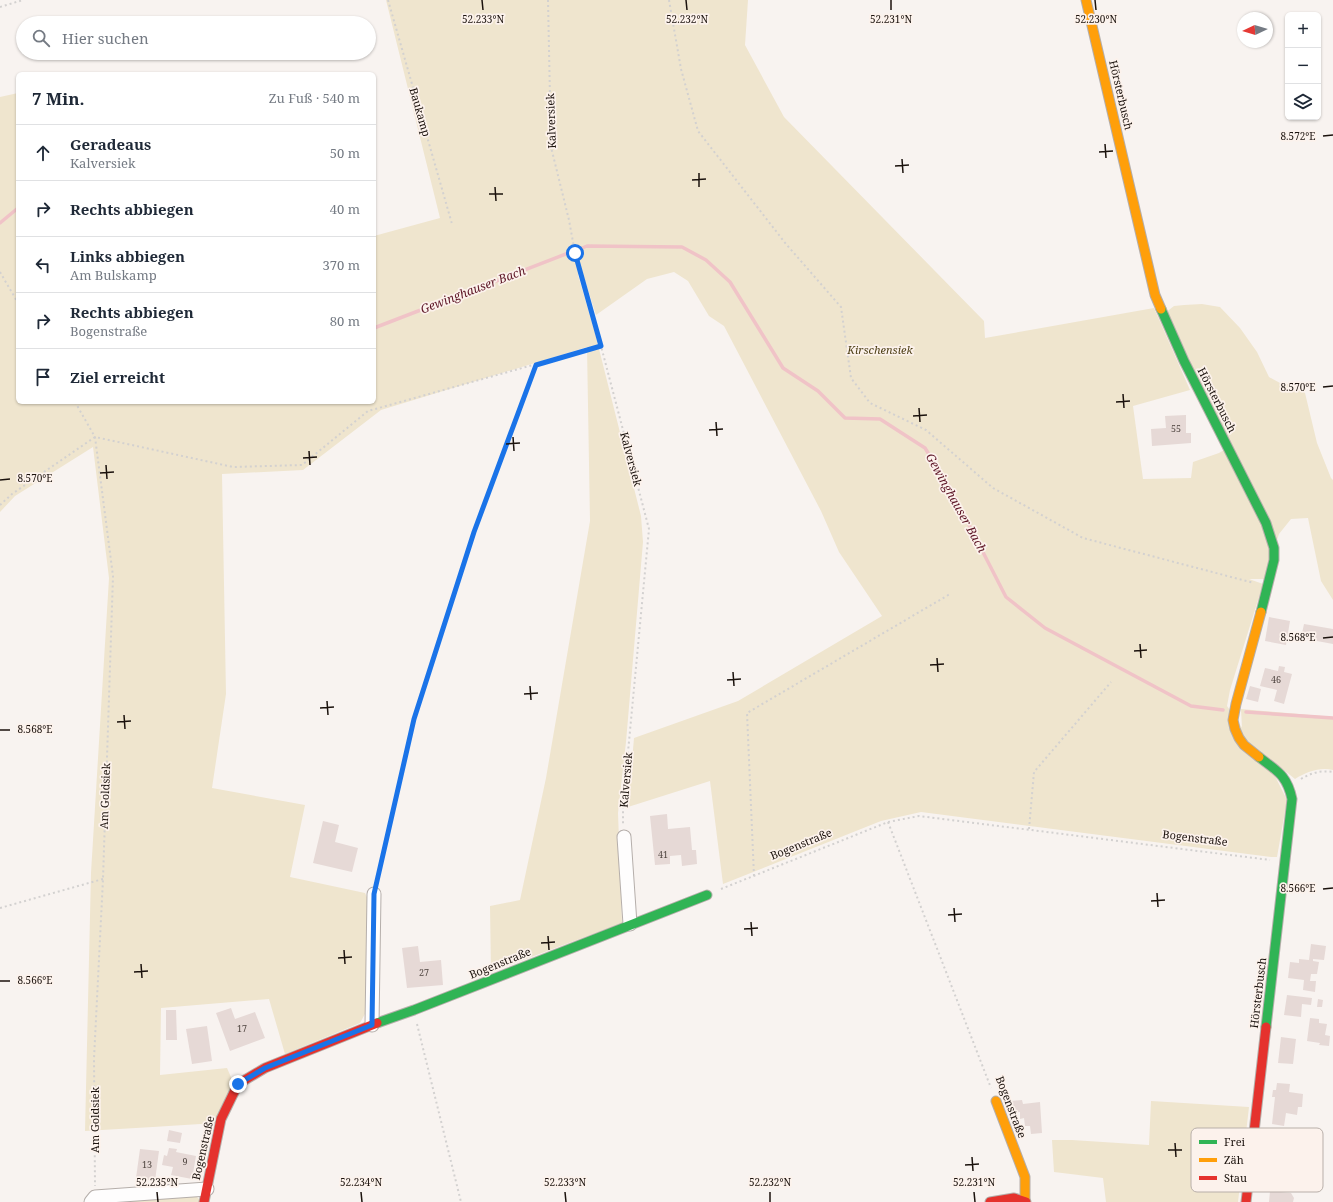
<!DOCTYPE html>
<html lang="de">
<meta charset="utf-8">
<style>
:root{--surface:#fff;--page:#f6f6f7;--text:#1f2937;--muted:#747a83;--line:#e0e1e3}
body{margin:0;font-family:"Noto Serif",serif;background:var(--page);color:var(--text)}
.controls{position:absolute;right:12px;top:12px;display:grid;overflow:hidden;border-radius:6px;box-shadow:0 1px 3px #0004}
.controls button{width:36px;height:36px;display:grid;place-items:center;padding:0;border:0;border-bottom:1px solid var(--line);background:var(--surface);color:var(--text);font:20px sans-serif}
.compass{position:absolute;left:1237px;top:12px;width:36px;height:36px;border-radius:50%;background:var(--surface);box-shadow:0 1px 3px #0004;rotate:266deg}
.stop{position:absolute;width:12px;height:12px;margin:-9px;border:3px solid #1a73e8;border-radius:50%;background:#fff}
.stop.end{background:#1a73e8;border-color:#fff;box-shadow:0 1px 4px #0008}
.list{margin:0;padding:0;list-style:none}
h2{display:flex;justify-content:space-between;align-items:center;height:52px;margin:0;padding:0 16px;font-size:17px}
h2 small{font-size:13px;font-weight:400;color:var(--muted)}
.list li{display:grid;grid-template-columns:26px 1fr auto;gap:12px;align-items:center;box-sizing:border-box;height:56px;padding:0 16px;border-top:1px solid var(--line)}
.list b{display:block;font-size:15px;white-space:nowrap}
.list p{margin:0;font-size:13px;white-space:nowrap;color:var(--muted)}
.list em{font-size:13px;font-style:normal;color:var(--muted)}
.icon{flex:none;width:22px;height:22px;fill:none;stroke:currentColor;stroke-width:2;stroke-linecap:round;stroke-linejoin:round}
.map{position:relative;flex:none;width:1333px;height:1202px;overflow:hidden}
.search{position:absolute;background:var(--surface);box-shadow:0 1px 3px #0004;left:16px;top:16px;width:360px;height:44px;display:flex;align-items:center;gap:10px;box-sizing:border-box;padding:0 14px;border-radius:22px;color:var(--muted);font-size:15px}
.panel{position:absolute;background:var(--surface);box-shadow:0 1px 3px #0004;left:16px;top:72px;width:360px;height:332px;border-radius:6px}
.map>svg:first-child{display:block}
</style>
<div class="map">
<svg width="1333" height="1202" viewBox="0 0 1333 1202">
<rect width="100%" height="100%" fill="#f8f3f0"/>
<g fill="#efe5ce">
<path d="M 386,0 L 748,0 L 745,45 L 784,117 L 984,321 L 985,338 L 1154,308 L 1190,390 L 1133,406 L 1143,479 L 1191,478 L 1193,462 L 1219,453 L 1232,445 L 1165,313 L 1174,306 L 1184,305 L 1202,304 L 1220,307 L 1240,328 L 1257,352 L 1269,377 L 1280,383 L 1295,385 L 1305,393 L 1317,443 L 1331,478 L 1333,480 L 1333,600 L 1321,581 L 1308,518 L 1291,519 L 1279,534 L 1264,579 L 1249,579 L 1263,584 L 1230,690 L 1227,706 L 1274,774 L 1287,800 L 1277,857 L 1271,857 L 921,812 L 881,821 L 723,884 L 710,781 L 628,807 L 634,738 L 738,701 L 882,616 L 839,552 L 821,511 L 724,326 L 709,316 L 688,281 L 674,272 L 647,279 L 596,315 L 582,271 L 578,275 L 595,333 L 641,516 L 643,542 L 626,742 L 618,813 L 622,923 L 491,972 L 490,906 L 520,900 L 546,778 L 590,521 L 587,347 L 381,410 L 303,470 L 222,474 L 226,694 L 212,788 L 305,805 L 290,877 L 365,893 L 370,904 L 366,1012 L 360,1023 L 285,1054 L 269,999 L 161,1008 L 160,1075 L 227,1068 L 234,1084 L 216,1123 L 153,1127 L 85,1131 L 91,873 L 109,578 L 93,447 L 15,496 L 0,512 L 0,97 L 18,93 L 18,402 L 374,402 L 374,236 L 440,218 Z"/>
<path d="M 1241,709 L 1333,717 L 1333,770 C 1319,767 1307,772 1295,779 L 1254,746 L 1242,729 Z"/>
<path d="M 1151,1101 L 1249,1107 L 1238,1202 L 1106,1202 L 1103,1178 L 1054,1172 L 1052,1140 L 1072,1140 L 1149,1145 Z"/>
<path d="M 194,1194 L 201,1201 L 200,1202 L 95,1202 Z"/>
</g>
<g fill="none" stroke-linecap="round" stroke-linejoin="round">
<g stroke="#f0c3c7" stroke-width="3.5">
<path d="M 0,223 L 18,208"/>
<path d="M 577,250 L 587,246 L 682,247 L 706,260 L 730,282 L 783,368 L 818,391 L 845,418 L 880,419 L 925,448 L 949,486 L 1006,597 L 1045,628 L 1191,706 L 1223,710"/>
<path d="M 374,328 L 571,252"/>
<path d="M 1246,712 L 1333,718"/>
</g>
</g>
<g fill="#e6d9d6">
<path d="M 1186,415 L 1186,433 L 1191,433 L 1191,443 L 1152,446 L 1151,429 L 1166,428 L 1165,416 Z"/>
<path d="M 1269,617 L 1290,621 L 1286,645 L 1265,641 Z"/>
<path d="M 1304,624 L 1333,629 L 1333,644 L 1301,638 Z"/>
<path d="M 1279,666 L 1285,667 L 1284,672 L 1292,674 L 1284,704 L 1274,701 L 1277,690 L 1260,686 L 1265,668 L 1278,671 Z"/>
<path d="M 1250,686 L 1261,689 L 1258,702 L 1246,699 Z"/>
<path d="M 667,814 L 668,829 L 690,827 L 692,850 L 696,850 L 697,864 L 682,866 L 681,855 L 670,856 L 670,864 L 655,865 L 650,816 Z"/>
<path d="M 323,821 L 339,825 L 335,842 L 358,848 L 352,872 L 313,863 Z"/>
<path d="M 1311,944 L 1326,946 L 1324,960 L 1313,959 L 1313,961 L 1319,962 L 1317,974 L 1311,974 L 1310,981 L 1316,981 L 1315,992 L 1303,990 L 1304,980 L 1288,978 L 1290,962 L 1299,963 L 1299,959 L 1309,960 Z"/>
<path d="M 418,946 L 420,962 L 441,960 L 443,985 L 407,988 L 402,948 Z"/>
<path d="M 1287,995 L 1312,998 L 1311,1005 L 1302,1004 L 1301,1017 L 1284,1015 Z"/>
<path d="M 1318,999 L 1323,1000 L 1322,1007 L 1317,1007 Z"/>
<path d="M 231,1008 L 235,1019 L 255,1012 L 265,1038 L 230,1051 L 216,1013 Z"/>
<path d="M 166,1010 L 176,1010 L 177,1040 L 166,1040 Z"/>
<path d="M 1310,1018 L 1319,1019 L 1319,1023 L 1327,1024 L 1325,1035 L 1330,1036 L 1329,1046 L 1319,1045 L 1320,1043 L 1307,1041 Z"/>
<path d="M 207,1026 L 212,1061 L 192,1064 L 186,1029 Z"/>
<path d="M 1281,1037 L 1296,1039 L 1293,1064 L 1278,1063 Z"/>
<path d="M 1277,1083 L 1290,1084 L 1289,1092 L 1303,1094 L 1302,1107 L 1298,1107 L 1297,1115 L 1286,1113 L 1284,1126 L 1272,1124 L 1275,1097 L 1272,1097 L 1273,1090 L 1276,1090 Z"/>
<path d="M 1022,1100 L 1023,1104 L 1040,1102 L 1042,1133 L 1031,1134 L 1030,1126 L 1025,1126 L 1024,1118 L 1020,1119 L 1020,1112 L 1013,1113 L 1011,1101 Z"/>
<path d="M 169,1130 L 182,1133 L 180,1143 L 167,1141 Z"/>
<path d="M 169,1148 L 177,1149 L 176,1152 L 196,1156 L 192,1179 L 171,1175 L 173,1167 L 162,1165 L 164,1155 L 167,1156 Z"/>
<path d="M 140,1149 L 159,1151 L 155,1181 L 136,1178 Z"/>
<path d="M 1270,1191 L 1291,1193 L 1294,1198 L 1293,1202 L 1269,1202 Z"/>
</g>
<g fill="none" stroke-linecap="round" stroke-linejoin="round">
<defs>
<g id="street">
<path d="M 624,837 L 630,924"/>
<path d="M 372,1025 L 374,894"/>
<path d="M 91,1202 L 95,1197 L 207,1189"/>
</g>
<g id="fast">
<path d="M 1161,309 L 1184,361 L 1266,523 L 1274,548 L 1274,560 L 1261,612"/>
<path d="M 1259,757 C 1277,771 1287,775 1292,799 L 1266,1027"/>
<path d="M 377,1023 L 414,1010 L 707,895"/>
</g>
<g id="slow">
<path d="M 1086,0 L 1155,295 L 1161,309"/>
<path d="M 1259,757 L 1244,745 L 1239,738 L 1235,729 L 1233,720 L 1236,704 L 1261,612"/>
<path d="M 996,1101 L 1025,1177 L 1025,1201"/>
</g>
<g id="jam">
<path d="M 204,1202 L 221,1119 L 238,1084 L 265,1068 L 377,1023"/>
<path d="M 990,1202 L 1014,1198 L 1026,1202"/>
<path d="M 1246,1202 L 1266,1027"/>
</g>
</defs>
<use href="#street" stroke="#b5aeaa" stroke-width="15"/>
<use href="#fast" stroke="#b5aeaa" stroke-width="11"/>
<use href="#slow" stroke="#b5aeaa" stroke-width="11"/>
<use href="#jam" stroke="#b5aeaa" stroke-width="11"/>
<g stroke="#d3d1d0" stroke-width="2" stroke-dasharray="2 3" stroke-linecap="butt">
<path d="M 388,0 L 452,224"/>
<path d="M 548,0 L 551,147 L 569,220 L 575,253 L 601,346 L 649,529 L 623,805 L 623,825"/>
<path d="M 669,0 L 681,69 L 698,131 L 786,244 L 841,307 L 851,378 L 870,403 L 926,430 L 993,488 L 1083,538 L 1254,583"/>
<path d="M 0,7 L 23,0"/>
<path d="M 0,272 L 18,303"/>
<path d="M 75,402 L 95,437 L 113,576 L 103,879 L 94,1059 L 95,1186"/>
<path d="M 0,505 L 12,494 L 95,437 L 233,467 L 302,465 L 368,411 L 601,346"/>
<path d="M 1301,779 C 1311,773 1321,770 1333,772"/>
<path d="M 888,822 L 991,1088"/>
<path d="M 1029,829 L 1034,772 L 1111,682"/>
<path d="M 754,876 L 747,713 L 950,594"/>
<path d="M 377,883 L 414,719 L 474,532 L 536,365"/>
<path d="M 721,889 L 888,822 L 919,816 L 1270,860"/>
<path d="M 0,908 L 103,879"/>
<path d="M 417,1024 L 461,1202"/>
</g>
<use href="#street" stroke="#fefdfd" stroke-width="13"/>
<use href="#fast" stroke="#30b455" stroke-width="9"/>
<use href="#slow" stroke="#ff9f0a" stroke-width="9"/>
<use href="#jam" stroke="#e5322d" stroke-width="9"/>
</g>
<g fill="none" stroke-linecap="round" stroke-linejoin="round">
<path stroke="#1a73e8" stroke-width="5" d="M 238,1084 L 265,1068 L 372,1025 L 374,894 L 414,719 L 474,532 L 536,365 L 601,346 L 575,253"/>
</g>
<path fill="none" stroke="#1b120d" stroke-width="1.5" d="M 482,0 L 483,10M 686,0 L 687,10M 891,0 L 891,10M 1095,0 L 1096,10M 1323,136 L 1333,135M 1105,144 L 1106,158M 1099,152 L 1113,151M 902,159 L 903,173M 895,166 L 909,165M 699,173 L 699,187M 692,180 L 706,179M 495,187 L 496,201M 489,194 L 503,194M 1323,387 L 1333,386M 1123,394 L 1124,408M 1116,402 L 1130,401M 919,408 L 920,422M 913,416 L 927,415M 716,422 L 717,436M 709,430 L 723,429M 513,437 L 514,451M 506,444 L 520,443M 309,451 L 310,465M 303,458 L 317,457M 106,465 L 107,479M 100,473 L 114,472M 0,480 L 10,479M 1323,638 L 1333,637M 1140,644 L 1141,658M 1134,651 L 1147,650M 937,658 L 938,672M 930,665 L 944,664M 733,672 L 734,686M 727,680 L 741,679M 530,686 L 531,700M 524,694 L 538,693M 327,701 L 328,715M 320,708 L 334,707M 124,715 L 125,729M 117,722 L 131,721M 0,730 L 10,730M 1323,889 L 1333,888M 1157,893 L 1158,907M 1151,901 L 1165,900M 954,908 L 955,922M 948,915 L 962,914M 751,922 L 752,936M 744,929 L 758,928M 548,936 L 549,950M 541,943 L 555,942M 344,950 L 345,964M 338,958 L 352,957M 141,964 L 142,978M 134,972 L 148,971M 0,981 L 10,981M 1175,1143 L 1176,1157M 1168,1150 L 1182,1150M 972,1157 L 973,1171M 965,1165 L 979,1164M 157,1192 L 158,1202M 361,1192 L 362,1202M 565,1192 L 566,1202M 770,1192 L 770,1202M 974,1192 L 975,1202"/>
<g text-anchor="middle" stroke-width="3.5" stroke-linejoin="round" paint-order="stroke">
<g font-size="9" fill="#504641">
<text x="1176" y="432">55</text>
<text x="1276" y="683">46</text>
<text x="663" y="858">41</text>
<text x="424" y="976">27</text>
<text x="242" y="1032">17</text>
<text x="185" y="1165">9</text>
<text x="147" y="1168">13</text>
</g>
<g font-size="11" fill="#1b120d" stroke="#fcf2ec">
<text transform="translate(1121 95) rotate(77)" y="4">Hörsterbusch</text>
<text transform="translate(420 112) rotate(74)" y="4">Baukamp</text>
<text transform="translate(551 121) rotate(-92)" y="4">Kalversiek</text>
<text transform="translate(1217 400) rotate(63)" y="4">Hörsterbusch</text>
<text transform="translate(631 459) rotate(75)" y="4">Kalversiek</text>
<text transform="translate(626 780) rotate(-85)" y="4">Kalversiek</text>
<text transform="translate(105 796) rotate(-88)" y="4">Am Goldsiek</text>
<text transform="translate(1195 838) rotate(7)" y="4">Bogenstraße</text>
<text transform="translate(801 844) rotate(-22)" y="4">Bogenstraße</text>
<text transform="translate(500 963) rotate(-22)" y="4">Bogenstraße</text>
<text transform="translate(1258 993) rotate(-83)" y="4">Hörsterbusch</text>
<text transform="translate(1011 1107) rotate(69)" y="4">Bogenstraße</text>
<text transform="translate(95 1120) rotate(-90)" y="4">Am Goldsiek</text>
<text transform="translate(203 1148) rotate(-77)" y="4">Bogenstraße</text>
</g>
<g font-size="11" font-style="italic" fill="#4c3e14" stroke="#fcf2ec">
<text x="880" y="354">Kirschensiek</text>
</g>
<g font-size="12" font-style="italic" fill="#5d1626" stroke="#fcf2ec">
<text transform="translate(473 290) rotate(-21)" y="4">Gewinghauser Bach</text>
<text transform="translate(956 503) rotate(61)" y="4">Gewinghauser Bach</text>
</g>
</g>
<rect x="1191" y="1128" width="132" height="64" rx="6" fill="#fcf2ec" stroke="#b8afa9" stroke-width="1"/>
<rect x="1199" y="1140" width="18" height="4" fill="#30b455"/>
<rect x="1199" y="1158" width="18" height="4" fill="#ff9f0a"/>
<rect x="1199" y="1176" width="18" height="4" fill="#e5322d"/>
<g font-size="11" fill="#1b120d">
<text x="1224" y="1146">Frei</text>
<text x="1224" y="1164">Zäh</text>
<text x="1224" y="1182">Stau</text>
</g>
<g font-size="10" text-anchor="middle" fill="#1b120d" stroke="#fcf2ec" stroke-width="3.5" stroke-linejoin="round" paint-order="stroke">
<text x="483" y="23">52.233°N</text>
<text x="687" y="23">52.232°N</text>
<text x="891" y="23">52.231°N</text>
<text x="1096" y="23">52.230°N</text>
<text x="1298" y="140">8.572°E</text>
<text x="1298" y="391">8.570°E</text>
<text x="35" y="482">8.570°E</text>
<text x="1298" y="641">8.568°E</text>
<text x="35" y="733">8.568°E</text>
<text x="1298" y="892">8.566°E</text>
<text x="35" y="984">8.566°E</text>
<text x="157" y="1186">52.235°N</text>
<text x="361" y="1186">52.234°N</text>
<text x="565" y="1186">52.233°N</text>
<text x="770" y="1186">52.232°N</text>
<text x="974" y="1186">52.231°N</text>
</g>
</svg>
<div class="controls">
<button>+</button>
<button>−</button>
<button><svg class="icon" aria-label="layers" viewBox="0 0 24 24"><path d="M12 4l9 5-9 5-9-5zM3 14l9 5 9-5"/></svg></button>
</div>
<svg class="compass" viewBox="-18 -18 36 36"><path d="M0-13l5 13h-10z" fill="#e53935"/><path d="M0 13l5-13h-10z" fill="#747a83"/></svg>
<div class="stop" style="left:575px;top:253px"></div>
<div class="stop end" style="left:238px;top:1084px"></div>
<div class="search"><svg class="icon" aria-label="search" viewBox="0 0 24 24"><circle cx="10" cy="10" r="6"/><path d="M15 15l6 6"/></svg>Hier suchen</div>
<section class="panel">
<h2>7 Min.<small>Zu Fuß · 540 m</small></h2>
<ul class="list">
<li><svg class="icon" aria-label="ahead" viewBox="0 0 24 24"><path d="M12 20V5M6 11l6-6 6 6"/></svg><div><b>Geradeaus</b><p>Kalversiek</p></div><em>50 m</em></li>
<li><svg class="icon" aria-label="right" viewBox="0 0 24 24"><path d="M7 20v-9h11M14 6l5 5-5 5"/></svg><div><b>Rechts abbiegen</b></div><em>40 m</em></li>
<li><svg class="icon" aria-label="left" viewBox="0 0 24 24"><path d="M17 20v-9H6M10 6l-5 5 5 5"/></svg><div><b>Links abbiegen</b><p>Am Bulskamp</p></div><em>370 m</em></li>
<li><svg class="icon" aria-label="right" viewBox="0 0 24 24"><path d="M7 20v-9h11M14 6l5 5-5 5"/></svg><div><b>Rechts abbiegen</b><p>Bogenstraße</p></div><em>80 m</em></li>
<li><svg class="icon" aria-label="arrive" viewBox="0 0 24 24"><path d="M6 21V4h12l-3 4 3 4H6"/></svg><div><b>Ziel erreicht</b></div></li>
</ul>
</section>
</div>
